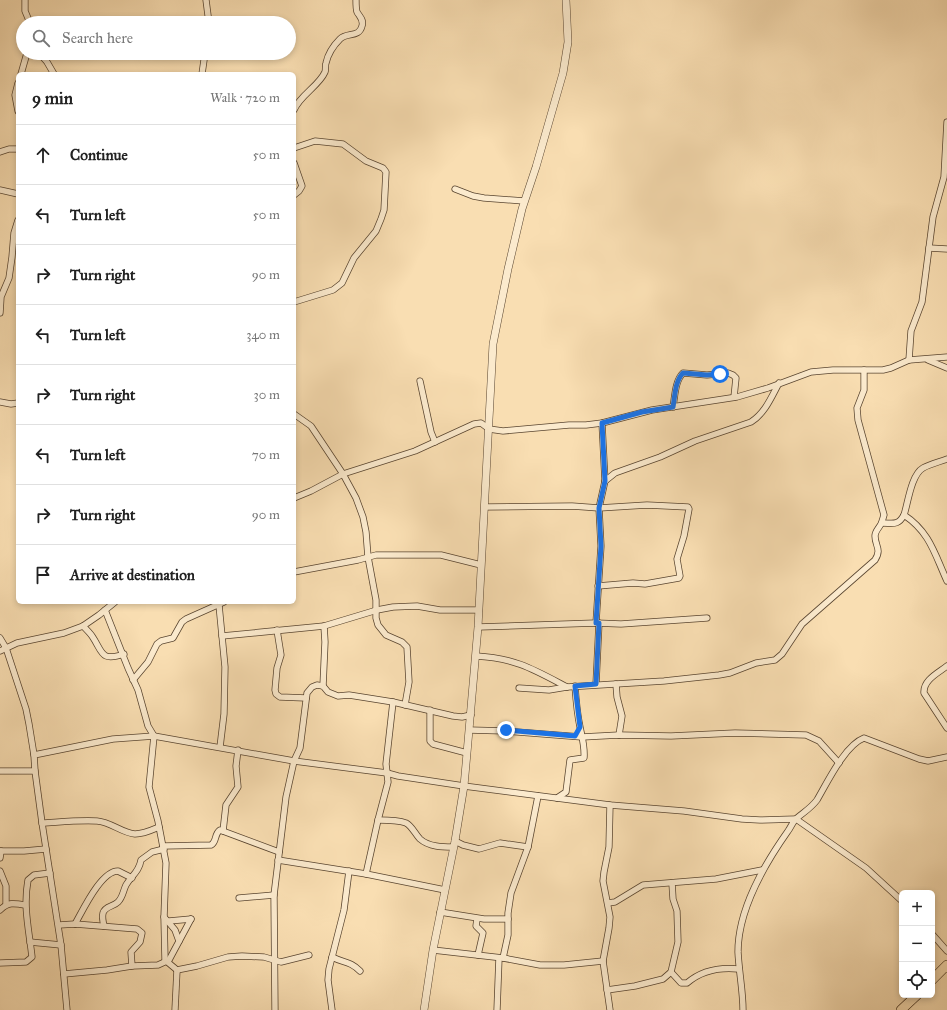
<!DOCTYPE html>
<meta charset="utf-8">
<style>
:root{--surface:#fff;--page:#f2f2f2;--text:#222;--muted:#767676;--line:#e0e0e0}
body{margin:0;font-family:"IM FELL Great Primer",serif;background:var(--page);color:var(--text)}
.controls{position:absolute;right:12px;bottom:12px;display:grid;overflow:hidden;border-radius:6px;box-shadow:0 2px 6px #0003}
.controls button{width:36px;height:36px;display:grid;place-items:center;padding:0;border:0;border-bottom:1px solid var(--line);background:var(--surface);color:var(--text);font:20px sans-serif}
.stop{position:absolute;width:12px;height:12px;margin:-9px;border:3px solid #1a73e8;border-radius:50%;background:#fff}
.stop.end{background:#1a73e8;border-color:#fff;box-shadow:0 1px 4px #0008}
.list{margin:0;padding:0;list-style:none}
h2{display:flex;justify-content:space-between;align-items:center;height:52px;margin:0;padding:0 16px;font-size:17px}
h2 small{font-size:13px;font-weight:400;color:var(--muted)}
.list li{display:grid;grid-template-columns:26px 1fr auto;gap:12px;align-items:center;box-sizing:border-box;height:60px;padding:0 16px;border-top:1px solid var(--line)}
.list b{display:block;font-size:15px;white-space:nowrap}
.list em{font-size:13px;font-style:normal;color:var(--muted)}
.icon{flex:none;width:22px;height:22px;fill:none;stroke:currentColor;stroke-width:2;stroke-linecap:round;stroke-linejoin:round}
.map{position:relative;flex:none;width:947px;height:1010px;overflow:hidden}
.search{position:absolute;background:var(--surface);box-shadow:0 2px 6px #0003;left:16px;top:16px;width:280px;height:44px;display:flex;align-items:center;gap:10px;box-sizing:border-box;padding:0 14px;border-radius:22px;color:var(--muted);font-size:15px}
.panel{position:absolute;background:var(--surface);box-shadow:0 2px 6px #0003;left:16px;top:72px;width:280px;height:532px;border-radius:6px}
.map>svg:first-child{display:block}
</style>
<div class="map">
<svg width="947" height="1010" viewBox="0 0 947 1010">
<rect width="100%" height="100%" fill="#f9deb2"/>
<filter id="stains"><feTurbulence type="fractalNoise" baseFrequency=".005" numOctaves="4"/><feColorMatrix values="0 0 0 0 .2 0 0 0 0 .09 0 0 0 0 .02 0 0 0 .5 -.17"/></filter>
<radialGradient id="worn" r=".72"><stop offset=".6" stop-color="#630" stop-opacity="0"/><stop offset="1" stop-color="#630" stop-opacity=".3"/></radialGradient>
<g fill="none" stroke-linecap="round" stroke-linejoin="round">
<defs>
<g id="minor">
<path d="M 25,0 L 25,11 L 30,23"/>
<path d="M 206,0 L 209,23"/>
<path d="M 39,53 L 47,62 L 54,74"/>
<path d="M 21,74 L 27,53"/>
<path d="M 202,74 L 205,53"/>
<path d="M 18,83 L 15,95 L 18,111"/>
<path d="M 294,110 C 300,95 319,86 325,72 C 326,69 325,65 326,63 C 328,54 334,45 340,39 C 347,32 359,38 362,26 C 364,20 360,17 357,12 C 356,9 356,4 356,0"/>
<path d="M 294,148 L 315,141 L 343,144 L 366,161 L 383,168 L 386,172 L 384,210 L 381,219 L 376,231 L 354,258 L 342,283 L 333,290 L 294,302"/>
<path d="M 0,152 L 9,149 L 18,149"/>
<path d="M 294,163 L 302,186 L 299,191 L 294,195"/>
<path d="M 455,189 L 473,196 L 484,198 L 524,201"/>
<path d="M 0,190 L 18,194"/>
<path d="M 929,248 L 947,249"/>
<path d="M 0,313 L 1,297 L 9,278 L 12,257 L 14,233 L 18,220"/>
<path d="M 909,360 L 911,331 L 922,302 L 933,217 L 944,177 L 947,122"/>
<path d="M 928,360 L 947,368"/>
<path d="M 420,381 L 431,432 L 435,442"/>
<path d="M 0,402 L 11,404 L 18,403"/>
<path d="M 673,407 C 675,396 675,381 683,373 L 707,375 L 728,373 L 733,375 L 736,378 L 734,397"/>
<path d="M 294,414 L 311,426 L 343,474 L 356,498 L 363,517 L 366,532 L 368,557 L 376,600 L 376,618 L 378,625 L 386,635 L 402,642 L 407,647 L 409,682 L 405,705"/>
<path d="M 605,481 L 615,473 L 660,457 L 695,441 L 751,422 C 765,413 771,398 779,383"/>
<path d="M 294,498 L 311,491 L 343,474 L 415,451 L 474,424 L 481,423 L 489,429 L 503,431 L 569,425 L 586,425 L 602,423 L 652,410 L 737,397 L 768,388 L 811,372 L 833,370 L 883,370 L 891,368 L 909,360 L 947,357"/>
<path d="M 485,507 L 572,506 L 599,508 L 647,505 L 688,507 L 689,509 L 684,536 L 677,559 L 680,576 L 679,578 L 645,584 L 633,583 L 598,586"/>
<path d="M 904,515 C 930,532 935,555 947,581"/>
<path d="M 882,523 C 893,523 898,526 904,515 C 908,503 911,475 923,468 C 930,464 939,462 947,459"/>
<path d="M 294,572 L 358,560 L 376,555 L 441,555 L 481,565"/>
<path d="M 219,605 L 225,667 L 224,714 L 220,747"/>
<path d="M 105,610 L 128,668 L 138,690 L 148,726 L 154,736 L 149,787 L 158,821 L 166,863 L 164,917 L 175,930 L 179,941"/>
<path d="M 596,623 L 601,546 L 599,508 L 605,481 L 602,423"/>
<path d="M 83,626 C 86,629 90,633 92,636 C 103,652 100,662 124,654"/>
<path d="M 478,627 L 596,623 L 621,624 L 707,618"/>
<path d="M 277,630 L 281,655 L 277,668 L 275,690 L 276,694 L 280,697 L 306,698"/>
<path d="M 222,636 L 324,626 L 377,610 L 393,607 L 417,606 L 440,610 L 479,610"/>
<path d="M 0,638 L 6,648 L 26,709 L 29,724 L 34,755 L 35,771 L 42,823 L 61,945 L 67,1010"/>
<path d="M 0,651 L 17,643 L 64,633 L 83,626 L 99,615 L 115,602"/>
<path d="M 476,656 C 515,658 533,669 567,687"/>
<path d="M 947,666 C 938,673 923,680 924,693 L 947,728"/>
<path d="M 133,680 L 148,662 L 157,644 L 161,641 L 173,638 L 182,622 L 186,619 L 224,602"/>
<path d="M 596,684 L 599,623"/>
<path d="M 616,684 L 617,697 L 622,716 L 619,735"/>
<path d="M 323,686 L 325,642 L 324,626"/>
<path d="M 519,688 L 549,690 L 567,687 L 664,681 L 719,675 L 730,673 L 756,663 L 775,660 L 782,654 L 802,624 L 875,560 C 882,549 875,546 875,536 C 875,531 879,528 881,524 C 882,522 883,518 884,515 L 858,420 L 857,408 L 864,390 L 864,370"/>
<path d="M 430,710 L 430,741 L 433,744 L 467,753"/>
<path d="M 469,730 L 506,731 L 582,737 L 619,735 L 671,736 L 735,733 L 806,735 L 819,741 L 839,763"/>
<path d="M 34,755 L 113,739 L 154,736 L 294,761 L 387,773 L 398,776 L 464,786 L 610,805 L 684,811 L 742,819 L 760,820 L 796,819 L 866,868 L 902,901"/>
<path d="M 0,771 L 35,771"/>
<path d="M 557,798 L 566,792 L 570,760 L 584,758 C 585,747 582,737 580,727 C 577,713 576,700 575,686"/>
<path d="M 378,820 C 386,820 398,820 406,823 C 412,826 415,834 420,839 C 429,847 443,847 453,847"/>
<path d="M 42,823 C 60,822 79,820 97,821 C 111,822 122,833 135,834 C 144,834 152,830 159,827"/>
<path d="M 223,831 L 226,805 L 238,787 L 236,766 L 238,750"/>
<path d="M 455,841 L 463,845 L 479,849 L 500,843 L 528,847"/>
<path d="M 163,846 L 211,845 C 217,842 214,834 220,830 L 279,852"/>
<path d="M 0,851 L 24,851 L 46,849"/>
<path d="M 0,858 L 1,851"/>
<path d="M 278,860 L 366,874 L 445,890"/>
<path d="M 0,871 L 6,886 L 6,904"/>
<path d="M 366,874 L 378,820 L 388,782 L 386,764 L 393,702"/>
<path d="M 239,898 L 274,895"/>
<path d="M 608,903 L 615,902 L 643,885 L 716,879 L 762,870"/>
<path d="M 0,910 C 8,902 14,903 25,905"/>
<path d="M 440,912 L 484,919 L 508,919"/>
<path d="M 164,917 L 165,960 L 177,970"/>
<path d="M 477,919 L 476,926 L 483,933 L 478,955"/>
<path d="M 169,921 L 191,919"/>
<path d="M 75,924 C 83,910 101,871 118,871 L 132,878"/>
<path d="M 59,925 L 75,924 L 137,929 L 142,933 L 140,942 L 131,952 L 132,966"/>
<path d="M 104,926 C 103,922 102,917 103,913 C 105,906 113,907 118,902 C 123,897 123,891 126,885 C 132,875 139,872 141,860 L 152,852 L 164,849"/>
<path d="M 932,934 L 947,951"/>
<path d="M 30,942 L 61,945"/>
<path d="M 433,950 L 503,958 L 540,965 L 564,965 L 603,961"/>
<path d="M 332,957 C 344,963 350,961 360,971"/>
<path d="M 503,958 L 508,935 L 508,913 L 511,893 L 528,847 L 538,796"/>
<path d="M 0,963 L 26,962 L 32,957 C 29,930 23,907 28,880 L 34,875 L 50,873"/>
<path d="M 177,970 L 197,966 L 228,957 L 242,956 L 264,957 L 281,962 L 309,955"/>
<path d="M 671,972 L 681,983 L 687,983 C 702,970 720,967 739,969"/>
<path d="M 64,974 L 107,970 L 132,966 L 158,965 L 169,960 L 191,919"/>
<path d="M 607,990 L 635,986 L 663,979 L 671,972 L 678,942 L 677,911 L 673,899 L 672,883"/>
<path d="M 175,1010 L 177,970"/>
<path d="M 275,1010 L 274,895 L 286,797 L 294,761 L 300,748 L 307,693 L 312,687 L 317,685 L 323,686 L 328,692 L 338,696 L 349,695 L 393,702 L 453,716 L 462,717 L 471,715"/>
<path d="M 332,1010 L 328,980 L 329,969 L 344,910 L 349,871"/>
<path d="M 497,1010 L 499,958"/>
<path d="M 610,1010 L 603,961 L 609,928 L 610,917 L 603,881 L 604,872 L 609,847 L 610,805"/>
<path d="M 743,1010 C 743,991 739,972 738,952 C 738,909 764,865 788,831 C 791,827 793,821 797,818 C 804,812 811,808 817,800 C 827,783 845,745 864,738 L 919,759 L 928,761 L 947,757"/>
</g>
<path id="tertiary" d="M 424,1010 L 433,950 L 455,841 L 464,786 L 467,753 L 478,627 L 493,344 L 508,269 L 522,209 L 536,167 L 563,73 L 568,42 L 566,0"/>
<g id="primary">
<path d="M 932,980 L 947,965"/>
<path d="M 901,1010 L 917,995"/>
</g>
</defs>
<use href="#minor" stroke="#594530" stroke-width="7"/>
<use href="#tertiary" stroke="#594530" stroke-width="8"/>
<use href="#primary" stroke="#241205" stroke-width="10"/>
<use href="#minor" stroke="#fbeacd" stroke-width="5.5"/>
<use href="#tertiary" stroke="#fbeacd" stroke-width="7"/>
<use href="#primary" stroke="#f9deb2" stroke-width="9"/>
</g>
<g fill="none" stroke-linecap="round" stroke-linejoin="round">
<path stroke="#1a73e8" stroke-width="5" d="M 506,730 L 575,736 L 580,727 L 575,686 L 596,684 L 599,623 L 596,623 L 601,546 L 599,508 L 605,481 L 602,423 L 642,412 L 673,407 C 675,396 675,381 683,373 L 707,375 L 720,374"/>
</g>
<rect width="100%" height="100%" filter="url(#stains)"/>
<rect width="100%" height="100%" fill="url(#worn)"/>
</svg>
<div class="controls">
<button>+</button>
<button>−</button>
<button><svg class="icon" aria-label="locate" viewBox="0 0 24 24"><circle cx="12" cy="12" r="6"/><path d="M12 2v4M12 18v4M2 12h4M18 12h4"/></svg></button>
</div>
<div class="stop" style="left:720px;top:374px"></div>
<div class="stop end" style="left:506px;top:730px"></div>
<div class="search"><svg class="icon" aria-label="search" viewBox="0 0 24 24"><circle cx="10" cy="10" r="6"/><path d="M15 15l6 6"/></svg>Search here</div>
<section class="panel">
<h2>9 min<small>Walk · 720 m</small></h2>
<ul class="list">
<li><svg class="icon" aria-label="ahead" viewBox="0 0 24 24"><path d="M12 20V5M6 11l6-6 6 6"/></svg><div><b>Continue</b></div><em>50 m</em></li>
<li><svg class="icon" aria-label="left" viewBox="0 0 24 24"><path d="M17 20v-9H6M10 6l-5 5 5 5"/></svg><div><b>Turn left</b></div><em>50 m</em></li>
<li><svg class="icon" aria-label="right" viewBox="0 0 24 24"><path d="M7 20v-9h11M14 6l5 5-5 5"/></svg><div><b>Turn right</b></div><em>90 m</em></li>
<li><svg class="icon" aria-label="left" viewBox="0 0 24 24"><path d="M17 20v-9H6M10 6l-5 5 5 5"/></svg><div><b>Turn left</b></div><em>340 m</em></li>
<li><svg class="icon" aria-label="right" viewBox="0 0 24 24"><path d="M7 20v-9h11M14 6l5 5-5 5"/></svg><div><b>Turn right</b></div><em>30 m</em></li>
<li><svg class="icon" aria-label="left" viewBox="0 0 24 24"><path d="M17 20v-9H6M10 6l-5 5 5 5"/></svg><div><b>Turn left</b></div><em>70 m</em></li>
<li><svg class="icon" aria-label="right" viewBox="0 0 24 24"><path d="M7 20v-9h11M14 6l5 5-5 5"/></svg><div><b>Turn right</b></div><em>90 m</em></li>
<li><svg class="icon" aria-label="arrive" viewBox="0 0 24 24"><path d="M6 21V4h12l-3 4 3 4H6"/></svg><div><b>Arrive at destination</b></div></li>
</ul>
</section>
</div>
